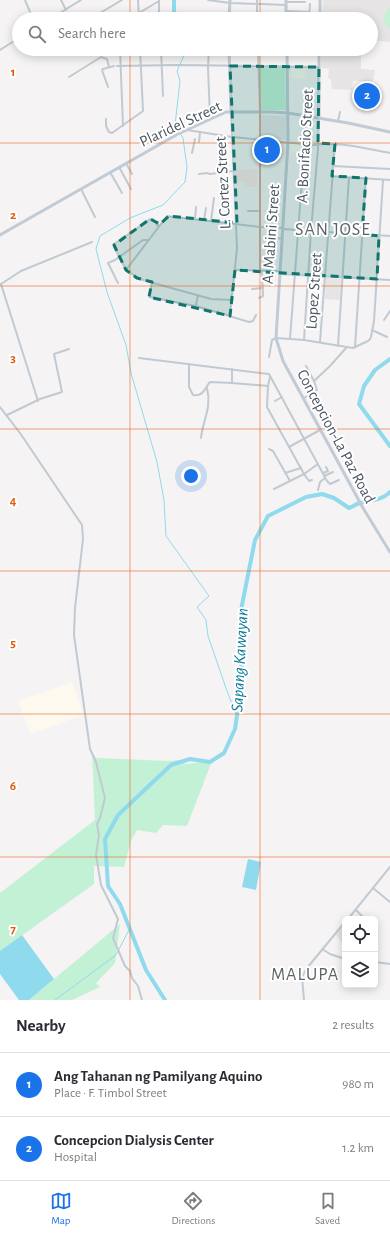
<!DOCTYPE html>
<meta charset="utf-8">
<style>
:root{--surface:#fff;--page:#f7f7f7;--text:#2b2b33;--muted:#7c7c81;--line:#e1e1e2;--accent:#1a73e8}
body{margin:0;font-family:"Alegreya Sans",sans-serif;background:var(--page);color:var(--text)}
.controls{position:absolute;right:12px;bottom:12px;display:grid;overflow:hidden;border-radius:6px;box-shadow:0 2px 10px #0003}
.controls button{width:36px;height:36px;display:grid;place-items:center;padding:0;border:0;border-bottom:1px solid var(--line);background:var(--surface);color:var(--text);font:20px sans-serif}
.you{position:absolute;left:191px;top:476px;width:14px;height:14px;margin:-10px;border:3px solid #fff;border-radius:50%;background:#1a73e8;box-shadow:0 0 0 6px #1a73e833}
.badge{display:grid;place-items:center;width:26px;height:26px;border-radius:50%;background:var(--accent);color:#fff;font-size:13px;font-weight:700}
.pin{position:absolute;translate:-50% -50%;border:2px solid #fff;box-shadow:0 1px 4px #0006}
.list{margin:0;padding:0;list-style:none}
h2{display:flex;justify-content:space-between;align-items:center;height:52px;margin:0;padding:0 16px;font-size:17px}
h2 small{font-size:13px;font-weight:400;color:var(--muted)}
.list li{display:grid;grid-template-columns:26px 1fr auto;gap:12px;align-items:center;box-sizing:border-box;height:64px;padding:0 16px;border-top:1px solid var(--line)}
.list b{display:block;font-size:15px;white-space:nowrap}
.list p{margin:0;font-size:13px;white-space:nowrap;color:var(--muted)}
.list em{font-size:13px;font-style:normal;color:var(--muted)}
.icon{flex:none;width:22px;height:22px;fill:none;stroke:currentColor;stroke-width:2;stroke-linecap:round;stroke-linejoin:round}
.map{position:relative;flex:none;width:390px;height:1000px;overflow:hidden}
.search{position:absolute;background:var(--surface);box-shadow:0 2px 10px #0003;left:12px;right:12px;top:12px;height:44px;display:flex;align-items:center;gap:10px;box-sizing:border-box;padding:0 14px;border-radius:22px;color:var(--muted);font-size:15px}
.sheet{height:180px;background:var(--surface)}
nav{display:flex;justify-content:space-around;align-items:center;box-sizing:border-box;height:56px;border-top:1px solid var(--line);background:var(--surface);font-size:11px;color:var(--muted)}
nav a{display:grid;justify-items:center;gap:2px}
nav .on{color:var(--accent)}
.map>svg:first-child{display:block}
</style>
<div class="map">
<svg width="390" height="1000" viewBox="0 0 390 1000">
<rect width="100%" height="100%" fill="#f5f3f3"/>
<g fill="#fdf9ef">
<path d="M 292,67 L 306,68 L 305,79 L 291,78 Z"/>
<path d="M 291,144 L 301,145 L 301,153 L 290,152 Z"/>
<path d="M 72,682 L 84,715 L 30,734 L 18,701 Z"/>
</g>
<g fill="#e6e4e5">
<path d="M 323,0 L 390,0 L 390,42 L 371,40 L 371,19 L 322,19 Z"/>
<path d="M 270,49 L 285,49 L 284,56 L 279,56 L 279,53 L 270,53 Z"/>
<path d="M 321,49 L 361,49 L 361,69 L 375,70 L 373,81 L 353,81 L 352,90 L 332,89 L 331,79 L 328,78 L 329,69 L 321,68 Z"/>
<path d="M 261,115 L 286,116 L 286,140 L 261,138 Z"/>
<path d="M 326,278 L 341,279 L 340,300 L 325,299 Z"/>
<path d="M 345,924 L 345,947 L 336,935 Z"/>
</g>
<path fill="#fce8e6" d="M 257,169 L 257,187 L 245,187 L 245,182 L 236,182 L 236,170 Z"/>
<g fill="#c3f1d5">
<path d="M 390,8 L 390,29 C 382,23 382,14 390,8 Z"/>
<path d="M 259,68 L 285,68 L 286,110 L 261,110 Z"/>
<path d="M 92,753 L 96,758 L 168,761 L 179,760 L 186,764 L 212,761 L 187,826 L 163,825 L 156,833 L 137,830 L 131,841 L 124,867 L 94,866 L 94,884 L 0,951 L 0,893 L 95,820 Z"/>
<path d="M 120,924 L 115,963 L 96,983 L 100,987 L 72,1000 L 29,1000 Z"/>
</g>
<g fill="#90daee">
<path d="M 248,859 L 261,862 L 256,890 L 242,887 Z"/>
<path d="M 22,935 L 54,979 L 29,1000 L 19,1000 L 0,974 L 0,951 Z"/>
</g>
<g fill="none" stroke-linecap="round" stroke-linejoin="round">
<g stroke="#90daee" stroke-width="1">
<path d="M 179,19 L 179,17 L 198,19"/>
<path d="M 185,49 L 185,53 L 177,71 L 180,81 L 175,125 L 183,138 L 187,167 L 185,182 L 163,205 L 130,218 L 100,236 L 96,249 L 107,292 L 126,345 L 131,373 L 157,462 L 164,500 L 166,536 L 209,596 L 197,607 L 206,620 L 208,636 L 227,691 L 237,717"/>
<path d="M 55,1000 L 116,955 L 129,930"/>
</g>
<g stroke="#90daee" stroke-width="4">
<path d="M 174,0 L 174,12 L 179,17"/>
<path d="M 390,359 L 375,370 L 364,386 L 359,404 L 390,446"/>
<path d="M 165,1000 L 146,970 L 120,904 L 108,886 L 105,839 L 118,815 L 171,765 L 190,759 L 210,762 L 224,753 L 235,729 L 241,688 L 242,642 L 240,615 L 255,540 L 268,516 L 306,497 L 322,494 L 334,498 L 349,508 C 352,507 356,504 360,503 C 370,500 383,500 390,492"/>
</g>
<g stroke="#c1cad2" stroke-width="2">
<path d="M 25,0 L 33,19"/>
<path d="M 61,0 L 66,10"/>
<path d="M 138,0 L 139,19"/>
<path d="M 208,0 L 230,3 L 286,5"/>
<path d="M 257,0 L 257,19"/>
<path d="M 159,1 L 159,19"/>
<path d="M 286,2 L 305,2"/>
<path d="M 287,11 L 309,12"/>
<path d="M 103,12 L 108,19"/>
<path d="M 50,19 L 81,0"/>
<path d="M 90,19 L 122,0"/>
<path d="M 129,19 L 159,1"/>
<path d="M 309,19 L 310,4"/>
<path d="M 120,49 L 123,126"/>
<path d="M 161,49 L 163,96"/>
<path d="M 209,49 L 208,67 L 210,119"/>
<path d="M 258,49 L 260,111 L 260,271"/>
<path d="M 0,50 L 19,38"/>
<path d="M 117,66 L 177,65 L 319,67"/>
<path d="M 69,77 L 101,57 L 107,59 L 109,67"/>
<path d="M 108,87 L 102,70 L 103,69 L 114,66"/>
<path d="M 106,119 L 106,126 L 109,132 L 112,133 L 143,111 L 140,49"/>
<path d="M 338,121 L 340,112"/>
<path d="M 187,130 L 232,137 L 314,145 C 339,141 366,149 390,153"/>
<path d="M 199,142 L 200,133"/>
<path d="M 192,153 L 195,139"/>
<path d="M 126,163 L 132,174"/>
<path d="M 333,166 L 390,169"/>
<path d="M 119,167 L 131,189"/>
<path d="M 110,172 L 122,193"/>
<path d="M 199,174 L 207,173 L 210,174 L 234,171"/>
<path d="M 332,176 L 390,180"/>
<path d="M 81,189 L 95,217"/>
<path d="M 248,211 L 260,211"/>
<path d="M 195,219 L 196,207"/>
<path d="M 204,220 L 206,208"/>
<path d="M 211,221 L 214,198"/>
<path d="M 283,229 L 390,236"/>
<path d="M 269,253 C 271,244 272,238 282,238"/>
<path d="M 126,270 L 114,247 L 114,244 L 150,219 L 153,219 L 158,226"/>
<path d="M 235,270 L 280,271"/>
<path d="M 279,274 L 390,280"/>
<path d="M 152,282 L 149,297 L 196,306 L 249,322 L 253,321 L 256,315"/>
<path d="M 118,283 L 108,263 L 115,260 L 143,240 L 147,240"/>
<path d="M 0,284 L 1,284 L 38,401"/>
<path d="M 1,284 L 21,271 L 92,242"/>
<path d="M 252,289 L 263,288"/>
<path d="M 259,298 L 263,296 L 262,271"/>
<path d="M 232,300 L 211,299 L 139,279 L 126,270 L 167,216 L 260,227 L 283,228"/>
<path d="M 196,305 L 198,295"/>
<path d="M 230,316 L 237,248 L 231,112"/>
<path d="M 384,320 L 390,311"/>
<path d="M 372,330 L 387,337"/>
<path d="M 290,339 L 302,180"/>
<path d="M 304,340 L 311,231 L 318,148 L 319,118"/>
<path d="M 320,342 L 335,144"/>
<path d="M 338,346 L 349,177"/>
<path d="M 355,347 L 366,178"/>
<path d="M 269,357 L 272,340 L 276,338 L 304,340 L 353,348 L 368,341 L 370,339 L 371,337 L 374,321 L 383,180"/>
<path d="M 139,358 L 269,374 L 327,481 L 330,484 L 339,480"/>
<path d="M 189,364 L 189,387 L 193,395 C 204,397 205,387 210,382 L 232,383"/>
<path d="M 306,366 L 314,381"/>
<path d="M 232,369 L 232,383 L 268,386"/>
<path d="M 270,377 L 268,386 L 267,407 L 304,474 L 274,489"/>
<path d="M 304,398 L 317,390 L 314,381 L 330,366 L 346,348"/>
<path d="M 275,401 L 282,397"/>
<path d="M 0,407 L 20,433 L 82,525 L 83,539 L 75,608 L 74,635 L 90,749 L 96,762 L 105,798 L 100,818 L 97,824 L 99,835 L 96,855 L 101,885 L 118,919 L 113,938 L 125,966 L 130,971 L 132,978 L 138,986 L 142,1000"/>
<path d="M 7,415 L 40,399 L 62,392 L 54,354 L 69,349"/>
<path d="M 201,438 C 203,419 212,408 207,388"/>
<path d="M 289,447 L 320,430"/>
<path d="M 269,449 L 273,451 L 290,481"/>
<path d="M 285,473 L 301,468"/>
<path d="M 323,473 L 328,471 L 326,467"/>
<path d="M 324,476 L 333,472"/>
<path d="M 312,480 L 309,481 L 304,474 L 318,464"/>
<path d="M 318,490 L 320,482 L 325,478"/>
<path d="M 373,888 L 390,902"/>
<path d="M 356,910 L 365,919"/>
<path d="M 348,919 L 390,867"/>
<path d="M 367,919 L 372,919"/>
<path d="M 322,949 L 330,954 L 345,959"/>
<path d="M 375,962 L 390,964"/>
<path d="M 304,1000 L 302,977 L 307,968 L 345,922"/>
</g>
<g stroke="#c1cbd6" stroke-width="3">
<path d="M 286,0 L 286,19"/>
<path d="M 229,19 L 230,0"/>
<path d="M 320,19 L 320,0"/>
<path d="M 229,49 L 231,112"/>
<path d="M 287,49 L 288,142 L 276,338 L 283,361 L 363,508 L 390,552"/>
<path d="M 319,118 L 319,49"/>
<path d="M 0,235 L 178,134 L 226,112 L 273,112 L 288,113 L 348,123 L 390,132"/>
</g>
</g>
<path fill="#0f766e" fill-opacity="0.2" stroke="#0f766e" stroke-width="3" stroke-dasharray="8 5" stroke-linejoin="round" d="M 230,66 L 319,67 L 318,143 L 335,144 L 332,176 L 366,178 L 362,234 L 379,236 L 377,279 L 235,270 L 230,316 L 149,297 L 152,282 L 137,278 L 126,270 L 114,245 L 150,219 L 160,224 L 169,216 L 237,223 Z"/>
<path fill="none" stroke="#e8590c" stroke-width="1" stroke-opacity="0.55" d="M 130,0 L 130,19M 260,0 L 260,19M 130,49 L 130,1000M 260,49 L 260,1000M 0,143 L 390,143M 0,286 L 390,286M 0,429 L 390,429M 0,571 L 390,571M 0,714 L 390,714M 0,857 L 390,857"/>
<g text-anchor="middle" stroke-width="4" stroke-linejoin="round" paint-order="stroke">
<g font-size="16" fill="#4a5661" stroke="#fff">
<text transform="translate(180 123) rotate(-25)" y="6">Plaridel Street</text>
<text transform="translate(304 146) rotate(-87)" y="6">A. Bonifacio Street</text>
<text transform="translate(222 183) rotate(-93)" y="6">L. Cortez Street</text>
<text transform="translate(270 234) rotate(-86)" y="6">A. Mabini Street</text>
<text transform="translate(313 291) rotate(-86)" y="6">Lopez Street</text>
<text transform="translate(337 436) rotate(62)" y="6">Concepcion-La Paz Road</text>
</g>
<g font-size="17" font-style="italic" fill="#0c7c9b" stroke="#fff">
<text transform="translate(239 660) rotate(-87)" y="6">Sapang Kawayan</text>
</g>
<g font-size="18" letter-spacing="1" fill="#5f6368" stroke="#fff">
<text x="333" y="235">SAN JOSE</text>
<text x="305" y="980">MALUPA</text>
</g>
</g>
<g font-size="13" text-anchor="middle" font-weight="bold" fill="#e8590c" stroke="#fff" stroke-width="4" stroke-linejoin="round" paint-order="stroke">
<text x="13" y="76">1</text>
<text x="13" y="219">2</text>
<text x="13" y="362">3</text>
<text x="13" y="505">4</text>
<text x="13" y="647">5</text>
<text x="13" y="790">6</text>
<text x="13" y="933">7</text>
</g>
</svg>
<div class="controls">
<button><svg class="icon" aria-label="locate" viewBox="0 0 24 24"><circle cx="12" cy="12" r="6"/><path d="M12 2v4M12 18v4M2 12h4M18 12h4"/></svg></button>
<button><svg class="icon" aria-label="layers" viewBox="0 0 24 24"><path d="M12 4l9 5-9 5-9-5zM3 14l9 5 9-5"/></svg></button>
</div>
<div class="you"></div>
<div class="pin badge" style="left:267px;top:150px">1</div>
<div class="pin badge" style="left:367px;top:96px">2</div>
<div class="search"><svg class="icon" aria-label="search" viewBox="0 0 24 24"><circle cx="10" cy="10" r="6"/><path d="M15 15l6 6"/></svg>Search here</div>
</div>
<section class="sheet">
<h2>Nearby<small>2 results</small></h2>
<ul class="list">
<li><span class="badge">1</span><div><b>Ang Tahanan ng Pamilyang Aquino</b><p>Place · F. Timbol Street</p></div><em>980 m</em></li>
<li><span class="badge">2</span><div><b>Concepcion Dialysis Center</b><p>Hospital</p></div><em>1.2 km</em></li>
</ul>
</section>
<nav>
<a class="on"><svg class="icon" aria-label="map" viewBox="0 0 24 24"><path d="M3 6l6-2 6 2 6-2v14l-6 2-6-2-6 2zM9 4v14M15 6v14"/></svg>Map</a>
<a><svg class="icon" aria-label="directions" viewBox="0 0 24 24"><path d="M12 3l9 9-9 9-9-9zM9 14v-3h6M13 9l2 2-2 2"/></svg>Directions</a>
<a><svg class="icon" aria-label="saved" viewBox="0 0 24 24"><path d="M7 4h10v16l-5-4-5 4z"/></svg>Saved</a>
</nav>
